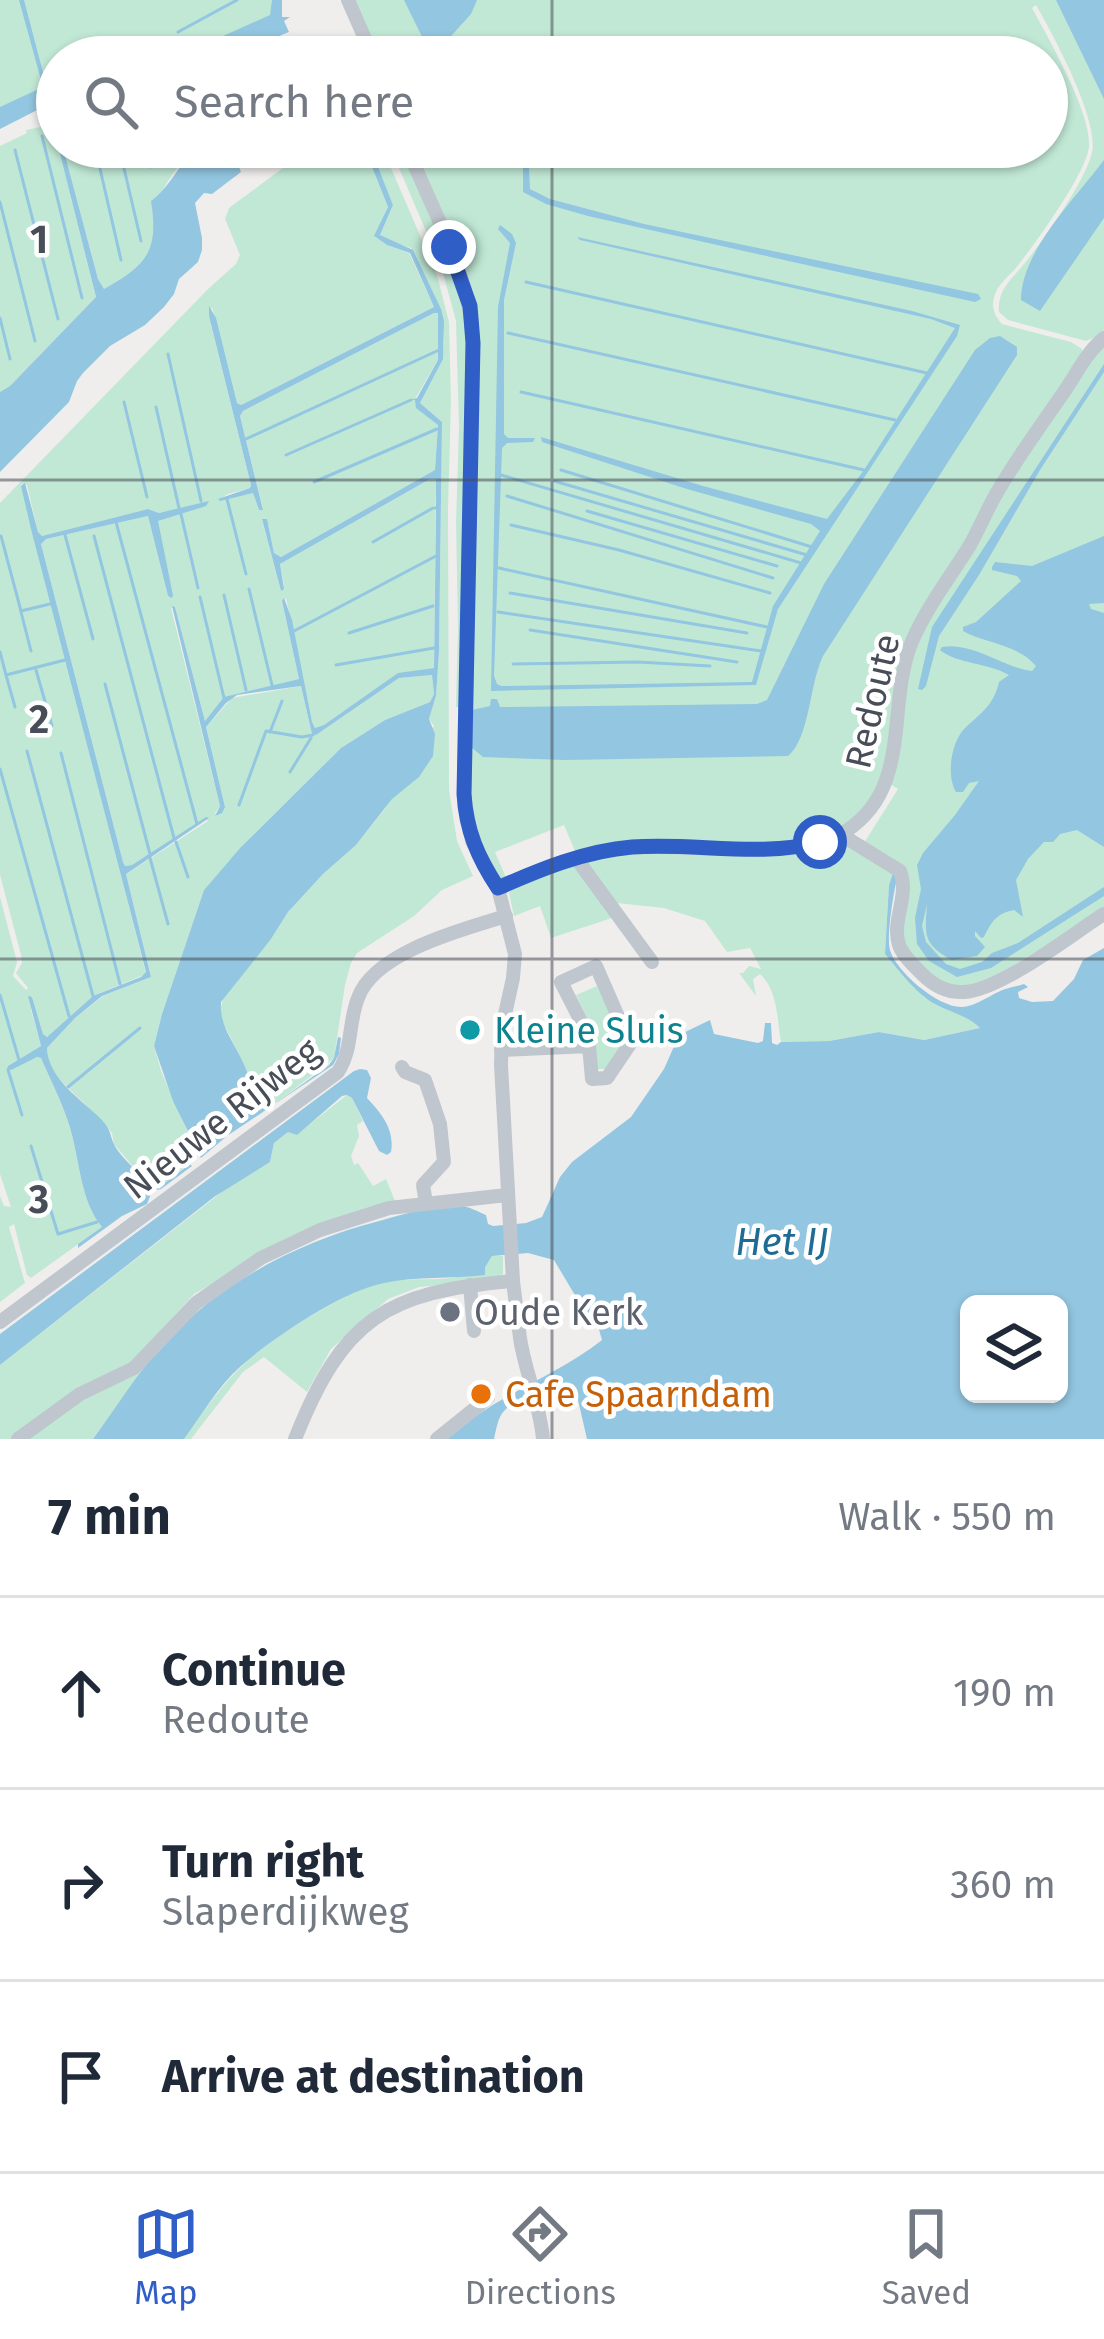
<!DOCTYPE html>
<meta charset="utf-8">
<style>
:root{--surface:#fff;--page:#f2f2f3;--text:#1f2937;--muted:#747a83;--line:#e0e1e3;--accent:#305ec7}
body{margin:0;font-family:"Fira Sans",sans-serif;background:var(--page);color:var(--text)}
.controls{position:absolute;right:36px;bottom:36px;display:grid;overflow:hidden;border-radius:18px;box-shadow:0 3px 9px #0004}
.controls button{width:108px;height:108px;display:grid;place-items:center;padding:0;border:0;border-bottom:3px solid var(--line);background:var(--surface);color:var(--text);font:60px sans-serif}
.stop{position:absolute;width:36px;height:36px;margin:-27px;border:9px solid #305ec7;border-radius:50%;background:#fff}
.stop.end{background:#305ec7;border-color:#fff;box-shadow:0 3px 12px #0008}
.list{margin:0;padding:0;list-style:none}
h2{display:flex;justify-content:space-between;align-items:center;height:156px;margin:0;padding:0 48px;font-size:51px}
h2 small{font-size:39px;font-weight:400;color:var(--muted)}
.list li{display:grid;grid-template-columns:78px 1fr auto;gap:36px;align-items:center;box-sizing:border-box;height:192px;padding:0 48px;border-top:3px solid var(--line)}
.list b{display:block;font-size:45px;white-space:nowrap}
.list p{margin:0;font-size:39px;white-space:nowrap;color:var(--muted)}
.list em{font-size:39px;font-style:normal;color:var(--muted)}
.icon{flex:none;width:66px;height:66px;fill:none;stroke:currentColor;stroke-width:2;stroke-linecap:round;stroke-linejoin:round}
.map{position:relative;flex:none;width:1104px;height:1439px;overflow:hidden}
.search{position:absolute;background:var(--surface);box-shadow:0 3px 9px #0004;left:36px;right:36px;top:36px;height:132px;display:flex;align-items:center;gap:30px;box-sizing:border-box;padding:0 42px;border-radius:66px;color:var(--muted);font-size:45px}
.sheet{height:732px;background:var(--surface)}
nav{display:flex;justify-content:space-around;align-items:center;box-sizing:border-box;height:168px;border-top:3px solid var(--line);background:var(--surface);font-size:33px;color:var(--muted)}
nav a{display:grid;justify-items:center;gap:6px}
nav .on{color:var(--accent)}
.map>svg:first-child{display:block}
</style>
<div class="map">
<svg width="1104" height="1439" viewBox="0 0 1104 1439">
<rect width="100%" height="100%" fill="#f0eeed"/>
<g fill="#c1e8d5">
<path d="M 0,0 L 275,0 L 273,19 L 189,57 L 57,57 L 57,87 L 0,119 Z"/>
<path d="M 355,0 L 1104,0 L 1104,333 L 1086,341 L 1008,320 L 999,312 C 997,290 1011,280 1024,264 C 1042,242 1087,179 1092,152 C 1099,119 1053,35 1036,5 L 1032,8 C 1049,39 1092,114 1089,147 C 1086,174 1034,245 1016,268 C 1008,277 996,286 994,298 C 991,309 996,317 1002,324 L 1071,342 L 1082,349 L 1083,356 L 913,631 L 885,775 L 857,819 L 810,842 L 579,854 L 575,851 L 564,825 L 495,852 L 507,880 L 502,881 C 475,842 473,820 468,773 L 477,309 L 467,274 L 414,147 L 1047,147 L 1047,57 L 378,57 Z"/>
<path d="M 50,125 L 57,139 L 57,147 L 195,147 C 183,161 168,177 161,195 C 157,207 157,221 156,234 C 152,260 126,277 104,289 L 98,279 L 65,155 L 59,150 L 96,297 L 10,386 L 0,392 L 0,146 L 27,133 L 26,130 Z"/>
<path d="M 317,147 L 364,147 L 388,207 L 375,237 L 387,245 L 409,253 L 434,307 L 241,405 L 237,403 L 212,307 L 209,316 L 251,485 L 250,488 L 228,494 L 218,500 L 253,493 L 259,510 L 263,509 L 240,416 L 243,411 L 434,313 L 438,313 L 438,360 L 415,399 L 417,408 L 438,425 L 435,470 L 281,557 L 274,553 L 267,519 L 262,520 L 281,591 L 284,585 L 280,564 L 430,479 L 436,479 L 434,668 L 398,674 L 324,725 L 315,728 L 312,722 L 286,598 L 282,602 L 299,679 L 225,697 L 205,721 L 175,607 L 171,608 L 220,806 L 215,813 L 216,816 L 225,807 L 206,727 L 232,698 L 301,686 L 312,734 L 316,735 L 399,678 L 432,675 L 434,694 L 430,702 L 385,720 L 341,748 L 243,845 L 204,890 L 162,1014 L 154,1046 L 161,1071 L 198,1156 L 162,1186 L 151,1188 L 114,1144 L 112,1133 L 102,1121 L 57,1077 L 49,1064 L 47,1048 L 75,1018 L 103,996 L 151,977 L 126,874 L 208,821 L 206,818 L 132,865 L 125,866 L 123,862 L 41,544 L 46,539 L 148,516 L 168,596 L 173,594 L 157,524 L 158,521 L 174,510 L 159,513 L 148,509 L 42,536 L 38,532 L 27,485 L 21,484 L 146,974 L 93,996 L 47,1037 L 43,1034 L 32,997 L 31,1010 L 41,1046 L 8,1066 L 38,1057 L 41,1058 C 51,1081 63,1104 70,1129 C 80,1161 80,1201 102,1227 L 31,1278 L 27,1275 L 14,1224 L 9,1227 L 25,1283 L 0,1302 L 0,1196 L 4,1206 L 11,1207 L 0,1174 L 0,897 L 17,962 L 13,976 L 26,990 L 28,988 L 16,973 L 22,963 L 21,955 L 0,875 L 0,503 L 208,289 L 236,264 L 240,255 L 225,219 L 229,208 L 299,156 Z"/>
<path d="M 368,147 L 382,147 L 437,275 L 449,322 L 451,400 L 448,509 L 449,790 L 457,841 L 473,876 L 442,890 L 414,916 L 357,953 L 351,963 L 345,985 L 334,1058 L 279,1101 L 263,1109 L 259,1106 L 244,1064 L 222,1021 L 220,1011 L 224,995 L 271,939 L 288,912 L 323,874 L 356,845 L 384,810 L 434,726 L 429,719 L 436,696 L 439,652 L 442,422 L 420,403 C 425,391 433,380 438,368 C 456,328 429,284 411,248 L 391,242 L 380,235 L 393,205 Z"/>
<path d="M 390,147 L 402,147 L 454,272 L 467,325 L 459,707 L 456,707 L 456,701 L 458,629 L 456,522 L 459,427 L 456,321 L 441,266 Z"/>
<path d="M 1104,342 L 1104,910 L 978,987 C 935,990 926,972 902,941 L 908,887 L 864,843 L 898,789 L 890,784 L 912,646 L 999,496 Z"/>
<path d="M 835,841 L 844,842 L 893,873 L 889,885 L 885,954 L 924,997 L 973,1021 L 980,1028 L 924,1040 L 879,1032 L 829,1041 L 781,1042 C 777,1020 778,990 760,974 L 753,979 L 756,996 L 739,973 L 743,973 L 749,966 L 761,969 L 750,948 L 727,952 L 705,921 L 664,908 L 607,902 L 615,917 L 551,938 L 540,906 L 514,916 L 509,893 L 514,886 L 589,857 Z"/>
<path d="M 597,986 L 625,1045 L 607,1069 L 598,1069 L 593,1030 L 576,995 Z"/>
<path d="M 347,1095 L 352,1098 L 363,1121 L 357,1125 L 359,1136 L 351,1156 L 354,1165 L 358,1163 L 373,1186 L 386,1179 L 395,1201 L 366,1208 L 310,1229 L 194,1294 L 133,1361 L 14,1439 L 0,1439 L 0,1365 L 236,1181 L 270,1162 L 274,1143 L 288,1132 L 297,1134 Z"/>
<path d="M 492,1256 L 503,1256 L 503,1274 L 497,1280 L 419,1287 L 388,1299 L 331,1349 L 307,1392 L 264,1357 L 243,1372 L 191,1439 L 184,1439 C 201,1416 216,1392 236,1372 C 264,1342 339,1295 379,1283 C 414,1273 470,1291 492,1256 Z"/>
<path d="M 146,1365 L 93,1439 L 26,1439 L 64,1407 Z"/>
</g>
<g fill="#93c6e0" fill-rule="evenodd">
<path d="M 19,0 L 24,0 L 46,84 L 57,78 L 57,100 L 0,129 L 0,107 L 43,87 Z"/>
<path d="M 272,0 L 282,0 L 282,17 L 290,17 L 284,21 L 289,32 L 227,57 L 176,57 L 270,15 Z"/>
<path d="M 404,0 L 477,0 L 471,14 L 432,57 Z"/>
<path d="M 1056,0 L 1104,0 L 1104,99 Z"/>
<path d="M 195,147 L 258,147 L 238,164 L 241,172 L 212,194 L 204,193 L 195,203 L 202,238 L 202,250 L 198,262 L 179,279 L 174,294 L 164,307 L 145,325 L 110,346 L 83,373 L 77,381 L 69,402 L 0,472 L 0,392 L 10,386 L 96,297 L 59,150 L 63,150 L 65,155 L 98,279 L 104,289 C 147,265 159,251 151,201 C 169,188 180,164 195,147 Z"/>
<path d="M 364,147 L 368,147 L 372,152 L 393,205 L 380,235 L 413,250 L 441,309 L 444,321 L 443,359 L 420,403 L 442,422 L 439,652 L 436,696 L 429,719 L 435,734 L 433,756 L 419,777 L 392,799 L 356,845 L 323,874 L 288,912 L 271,939 L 221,1002 C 219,1029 237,1045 246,1069 C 251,1082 254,1095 260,1108 L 272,1106 L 329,1065 L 334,1058 L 338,1037 L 341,1038 L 339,1054 L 333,1065 L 227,1136 L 201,1158 L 173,1101 L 154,1046 L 162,1014 L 204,890 L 241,847 L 341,748 L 385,720 L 430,702 L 434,694 L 432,675 L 399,678 L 316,735 L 312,734 L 301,686 L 237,695 L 226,703 L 206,727 L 225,807 L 222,813 L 215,816 L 220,806 L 172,606 L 175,607 L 205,721 L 224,697 L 299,679 L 282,601 L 284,598 L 292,620 L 312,722 L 315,728 L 324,725 L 398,673 L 434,668 L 436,510 L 433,508 L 436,506 L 436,479 L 430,479 L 280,564 L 284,589 L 281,591 L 262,519 L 267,519 L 274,553 L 281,557 L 435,470 L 438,425 L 416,408 L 415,400 L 411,400 L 417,398 L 438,360 L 438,313 L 434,313 L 243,411 L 240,416 L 263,510 L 259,510 L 253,493 L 220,501 L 218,499 L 250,488 L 251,485 L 209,316 L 209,306 L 216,318 L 237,403 L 241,405 L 434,307 L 410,253 L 387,245 L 374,236 L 388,207 Z"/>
<path d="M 523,147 L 528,147 L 530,189 L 550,199 L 644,224 L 978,294 L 981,299 L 975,302 L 793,262 L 588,216 L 546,204 L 523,192 Z"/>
<path d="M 1104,160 L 1104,218 L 1040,311 L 1021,300 C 1021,251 1076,198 1104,160 Z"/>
<path d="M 500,225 L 512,234 L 516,243 L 504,300 L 504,434 L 508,438 L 535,438 L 533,442 L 507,443 L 502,448 L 494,676 L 497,684 L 501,686 L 752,682 L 773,606 L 820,531 L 811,524 L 687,489 L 542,442 L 541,437 L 703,486 L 827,519 L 864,470 L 955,328 L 931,319 L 580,240 L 577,237 L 912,311 L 960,325 L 957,336 L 778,609 L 756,685 L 491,691 L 498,307 L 510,243 L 498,229 Z"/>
<path d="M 1000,336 L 1017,347 L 1017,355 L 823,656 C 809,685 810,738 788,756 L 565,760 L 483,757 L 471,747 L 472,710 L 490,706 L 491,699 L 497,699 L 500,707 L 757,704 L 767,700 L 824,584 L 975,350 L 990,338 Z"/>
<path d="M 1104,364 L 1104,372 L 1040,470 L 979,575 L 939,636 L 926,686 L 922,690 L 918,689 L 932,627 Z"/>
<path d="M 25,483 L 38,532 L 42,536 L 148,509 L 159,513 L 209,501 L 206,506 L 158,521 L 173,595 L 172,598 L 168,596 L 148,516 L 46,539 L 41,544 L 123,862 L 125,866 L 132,865 L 206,817 L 209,818 L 126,874 L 151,977 L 102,996 L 75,1018 L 47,1048 C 48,1079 82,1100 102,1120 C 112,1132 109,1133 114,1144 C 120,1158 142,1174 151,1187 L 161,1186 L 190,1164 L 192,1166 L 161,1189 L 152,1191 L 147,1204 L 122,1216 L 78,1248 L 78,1244 L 102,1227 C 80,1201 80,1161 70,1128 C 63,1104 51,1081 41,1058 L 37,1057 L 11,1070 L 7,1069 L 8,1066 L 41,1046 L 28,996 L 32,997 L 43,1034 L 47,1037 L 93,996 L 141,977 L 146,972 L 31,529 L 21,486 Z"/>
<path d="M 1104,536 L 1104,603 L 1089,604 L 1091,609 L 1104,613 L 1104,847 L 1077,830 L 1060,834 L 1053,842 L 1044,842 L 1028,859 L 1016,880 L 1023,917 L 1014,910 C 997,913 991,922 984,937 L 981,938 L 975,931 L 975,936 L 985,947 L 977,956 L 952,960 C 922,944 925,934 927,904 L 922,926 L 926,942 L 946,964 L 960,969 L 982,962 L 992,953 L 1018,943 L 1104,887 L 1104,896 L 991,968 L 957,977 L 929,961 L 917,944 L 915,918 L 921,889 L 917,865 L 923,853 L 955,815 L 979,781 L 969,783 L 963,792 L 956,792 C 946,776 951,742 965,728 C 981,713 994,705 999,682 L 1009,675 C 989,663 957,664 940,650 L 942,647 C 974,642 1003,668 1032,671 L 1036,666 C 1018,644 986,644 963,631 L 963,627 L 976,622 L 1021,581 L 1017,576 L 992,570 L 992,567 L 995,562 L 1032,566 Z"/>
<path d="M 893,873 L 898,875 C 894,888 886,938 890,950 C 896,972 939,1008 962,1007 C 977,1006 991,994 1005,989 C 1011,987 1018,986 1024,984 L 1028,987 L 1018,992 L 1019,998 L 1032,1002 L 1053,1001 L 1074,979 L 1083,960 L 1104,948 L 1104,1439 L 587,1439 L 575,1387 L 569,1384 C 552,1388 516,1397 504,1411 C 498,1417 496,1430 494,1439 L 448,1439 C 492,1396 554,1378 602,1340 L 596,1319 L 586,1321 L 582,1307 L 554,1260 L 528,1253 L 492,1256 L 485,1267 L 485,1275 C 451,1279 417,1276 384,1283 C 342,1291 273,1338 241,1366 C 218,1386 202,1415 184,1439 L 93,1439 C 115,1409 135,1377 159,1349 C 215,1285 297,1242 379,1221 C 401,1215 437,1204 460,1206 C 469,1206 478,1212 486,1215 L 488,1224 L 493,1226 L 526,1223 L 542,1217 L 560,1177 L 572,1162 L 631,1117 L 664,1069 L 679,1035 L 710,1020 L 714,1034 L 758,1043 L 763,1041 L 765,1023 L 771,1023 L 772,1043 L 777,1045 L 781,1042 L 829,1041 L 879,1032 L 924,1040 L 980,1028 C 967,1014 943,1011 927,999 C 911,987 898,969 885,954 L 889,885 ZM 969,1304 L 1059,1304 L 1059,1394 L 969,1394 Z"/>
<path d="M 360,1069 L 367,1070 L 371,1078 L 367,1098 C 382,1114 395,1130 391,1152 L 387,1155 L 379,1151 L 352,1098 L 347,1095 L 342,1096 L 297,1135 L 288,1132 L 274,1143 L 270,1162 L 214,1197 L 0,1365 L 0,1334 L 354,1071 Z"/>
</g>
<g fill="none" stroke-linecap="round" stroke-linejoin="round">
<g stroke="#93c6e0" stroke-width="3">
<path d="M 178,32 L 237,0"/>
<path d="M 42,136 L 82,298"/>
<path d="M 95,147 L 121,260"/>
<path d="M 119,147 L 141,241"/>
<path d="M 144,147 L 150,167"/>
<path d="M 15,150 L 58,319"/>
<path d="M 0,202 L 35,341"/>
<path d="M 526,282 L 927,373"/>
<path d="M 0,318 L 10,359"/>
<path d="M 508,333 L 895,420"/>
<path d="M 168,354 L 201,501"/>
<path d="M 521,392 L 864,470"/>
<path d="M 124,402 L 147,497"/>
<path d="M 156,407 L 179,508"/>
<path d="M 246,439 L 439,350"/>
<path d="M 286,455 L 411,400"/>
<path d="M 561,470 L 812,547"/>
<path d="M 501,475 L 801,563"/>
<path d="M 554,481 L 807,555"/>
<path d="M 314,482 L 437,429"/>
<path d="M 507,496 L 773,578"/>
<path d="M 227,499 L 246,574"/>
<path d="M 587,511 L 777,566"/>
<path d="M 181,514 L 198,588"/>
<path d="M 116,522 L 197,824"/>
<path d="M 511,525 L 619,550 L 770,593"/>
<path d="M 65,535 L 93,639"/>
<path d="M 1,536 L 21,611 L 50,604"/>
<path d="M 94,536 L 174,838"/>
<path d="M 373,542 L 433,508"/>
<path d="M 499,568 L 767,627"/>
<path d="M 249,589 L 272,685"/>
<path d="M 510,593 L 747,633"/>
<path d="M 224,595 L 246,690"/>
<path d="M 200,597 L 224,698"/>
<path d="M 21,612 L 31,651"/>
<path d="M 498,612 L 761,651"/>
<path d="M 530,630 L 737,662"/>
<path d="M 294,631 L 436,556"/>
<path d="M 349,633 L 433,606"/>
<path d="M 0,652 L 6,675 L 65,660"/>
<path d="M 513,664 L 638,662 L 710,666"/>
<path d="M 336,665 L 434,648"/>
<path d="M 36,670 L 52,726"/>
<path d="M 6,675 L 15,707"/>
<path d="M 105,684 L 150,854"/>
<path d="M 270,732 L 282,701"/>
<path d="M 27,751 L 93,996"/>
<path d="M 61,753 L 120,984"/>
<path d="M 0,769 L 69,1016"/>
<path d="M 290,772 L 311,738"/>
<path d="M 239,805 L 266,731 L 302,737 L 313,735"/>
<path d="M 176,842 L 188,877"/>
<path d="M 150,858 L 168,924"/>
<path d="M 0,995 L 19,1060"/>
<path d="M 8,1070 L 22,1115"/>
<path d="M 68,1087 L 140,1028"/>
<path d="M 31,1146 L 58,1234 L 97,1222"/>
</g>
<g stroke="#c0c6ce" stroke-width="14">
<path d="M 348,0 L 373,57"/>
<path d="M 407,147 C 432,211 471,273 473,343 L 464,795 L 472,841 L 498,888 L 515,954 L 513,978 L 502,1028 L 501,1065 L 513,1281 L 520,1338 C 525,1372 540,1404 543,1439"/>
<path d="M 840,834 L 900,871 C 910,896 891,920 899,945 C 903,956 914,966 922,974 C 934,986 948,993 964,992 C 1001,990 1071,935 1104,914"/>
<path d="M 576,858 L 652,962"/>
<path d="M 498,888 C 540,869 582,852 628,848 C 689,842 794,863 846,831 C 914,787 885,703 913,639 C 928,605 951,576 970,545 C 979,529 986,512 995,496 C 1016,459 1042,424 1066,389 C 1078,371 1087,352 1104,338"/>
<path d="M 501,1050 L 589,1046 L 592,1079 L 607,1078 L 630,1044 L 596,966 L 561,982 L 587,1033 L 589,1046"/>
<path d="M 402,1067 L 405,1072 L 425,1080 L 440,1124 L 444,1162 L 423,1185 L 426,1203"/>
<path d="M 470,1285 L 474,1331"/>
<path d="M 0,1322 L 338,1072 C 353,1049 348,1023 358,998 C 374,952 464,929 506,916"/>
<path d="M 18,1439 L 80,1394 L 134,1368 L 196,1303 L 261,1258 L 320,1230 L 389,1208 L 507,1195"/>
<path d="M 295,1439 C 343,1318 386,1292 513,1281"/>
<path d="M 437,1439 L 488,1398"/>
</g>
</g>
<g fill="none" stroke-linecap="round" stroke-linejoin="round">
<path stroke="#305ec7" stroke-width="15" d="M 449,247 L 470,306 L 473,343 L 464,794 C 466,830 478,858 498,888 C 541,869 585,851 632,847 C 693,842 760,858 820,842"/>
</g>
<path fill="none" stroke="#484e58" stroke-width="3" stroke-opacity="0.55" d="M 552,0 L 552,57M 552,147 L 552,1439M 0,480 L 1104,480M 0,959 L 1104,959"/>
<circle fill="#0f9aa8" stroke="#fff" stroke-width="4.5" cx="470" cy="1030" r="12"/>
<circle fill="#6b7280" stroke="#fff" stroke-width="4.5" cx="450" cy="1312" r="12"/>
<circle fill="#e8710a" stroke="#fff" stroke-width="4.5" cx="481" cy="1394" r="12"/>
<g text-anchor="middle" stroke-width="9" stroke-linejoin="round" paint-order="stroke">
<g font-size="36" fill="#484e58" stroke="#fff">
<text transform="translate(872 701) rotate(-77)" y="13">Redoute</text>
<text transform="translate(221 1118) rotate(-38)" y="13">Nieuwe Rijweg</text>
</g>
<g font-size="36" fill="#0d838f" stroke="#fff" text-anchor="start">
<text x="494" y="1043">Kleine Sluis</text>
</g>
<g font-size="36" fill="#5b616d" stroke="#fff" text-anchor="start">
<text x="474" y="1325">Oude Kerk</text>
</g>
<g font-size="36" fill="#c56008" stroke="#fff" text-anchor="start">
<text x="505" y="1407">Cafe Spaarndam</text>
</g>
<g font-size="39" font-style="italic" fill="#1e6c95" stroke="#fff">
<text x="782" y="1255">Het IJ</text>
</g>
</g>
<g font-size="39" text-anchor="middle" font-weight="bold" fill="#484e58" stroke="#fff" stroke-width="9" stroke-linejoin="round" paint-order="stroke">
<text x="39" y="253">1</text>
<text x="39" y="733">2</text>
<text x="39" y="1213">3</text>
</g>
</svg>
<div class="controls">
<button><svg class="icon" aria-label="layers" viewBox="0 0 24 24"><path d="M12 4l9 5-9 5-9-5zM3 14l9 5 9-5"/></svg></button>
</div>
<div class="stop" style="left:820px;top:842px"></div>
<div class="stop end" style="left:449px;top:247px"></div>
<div class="search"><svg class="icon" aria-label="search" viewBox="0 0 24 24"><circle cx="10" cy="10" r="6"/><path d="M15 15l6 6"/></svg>Search here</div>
</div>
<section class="sheet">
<h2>7 min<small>Walk · 550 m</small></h2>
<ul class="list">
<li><svg class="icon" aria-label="ahead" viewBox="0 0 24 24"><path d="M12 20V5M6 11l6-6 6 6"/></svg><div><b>Continue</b><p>Redoute</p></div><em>190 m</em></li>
<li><svg class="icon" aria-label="right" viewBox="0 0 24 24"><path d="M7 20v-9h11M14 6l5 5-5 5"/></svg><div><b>Turn right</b><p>Slaperdijkweg</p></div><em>360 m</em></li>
<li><svg class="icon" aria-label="arrive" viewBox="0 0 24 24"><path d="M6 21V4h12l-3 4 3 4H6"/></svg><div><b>Arrive at destination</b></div></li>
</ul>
</section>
<nav>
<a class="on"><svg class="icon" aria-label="map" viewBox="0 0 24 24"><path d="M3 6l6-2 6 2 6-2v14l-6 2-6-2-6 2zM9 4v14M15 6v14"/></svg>Map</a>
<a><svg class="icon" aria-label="directions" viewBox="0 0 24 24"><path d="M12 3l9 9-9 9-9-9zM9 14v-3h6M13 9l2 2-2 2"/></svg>Directions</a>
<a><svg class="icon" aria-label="saved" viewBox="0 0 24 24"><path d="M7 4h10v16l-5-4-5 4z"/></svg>Saved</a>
</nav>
